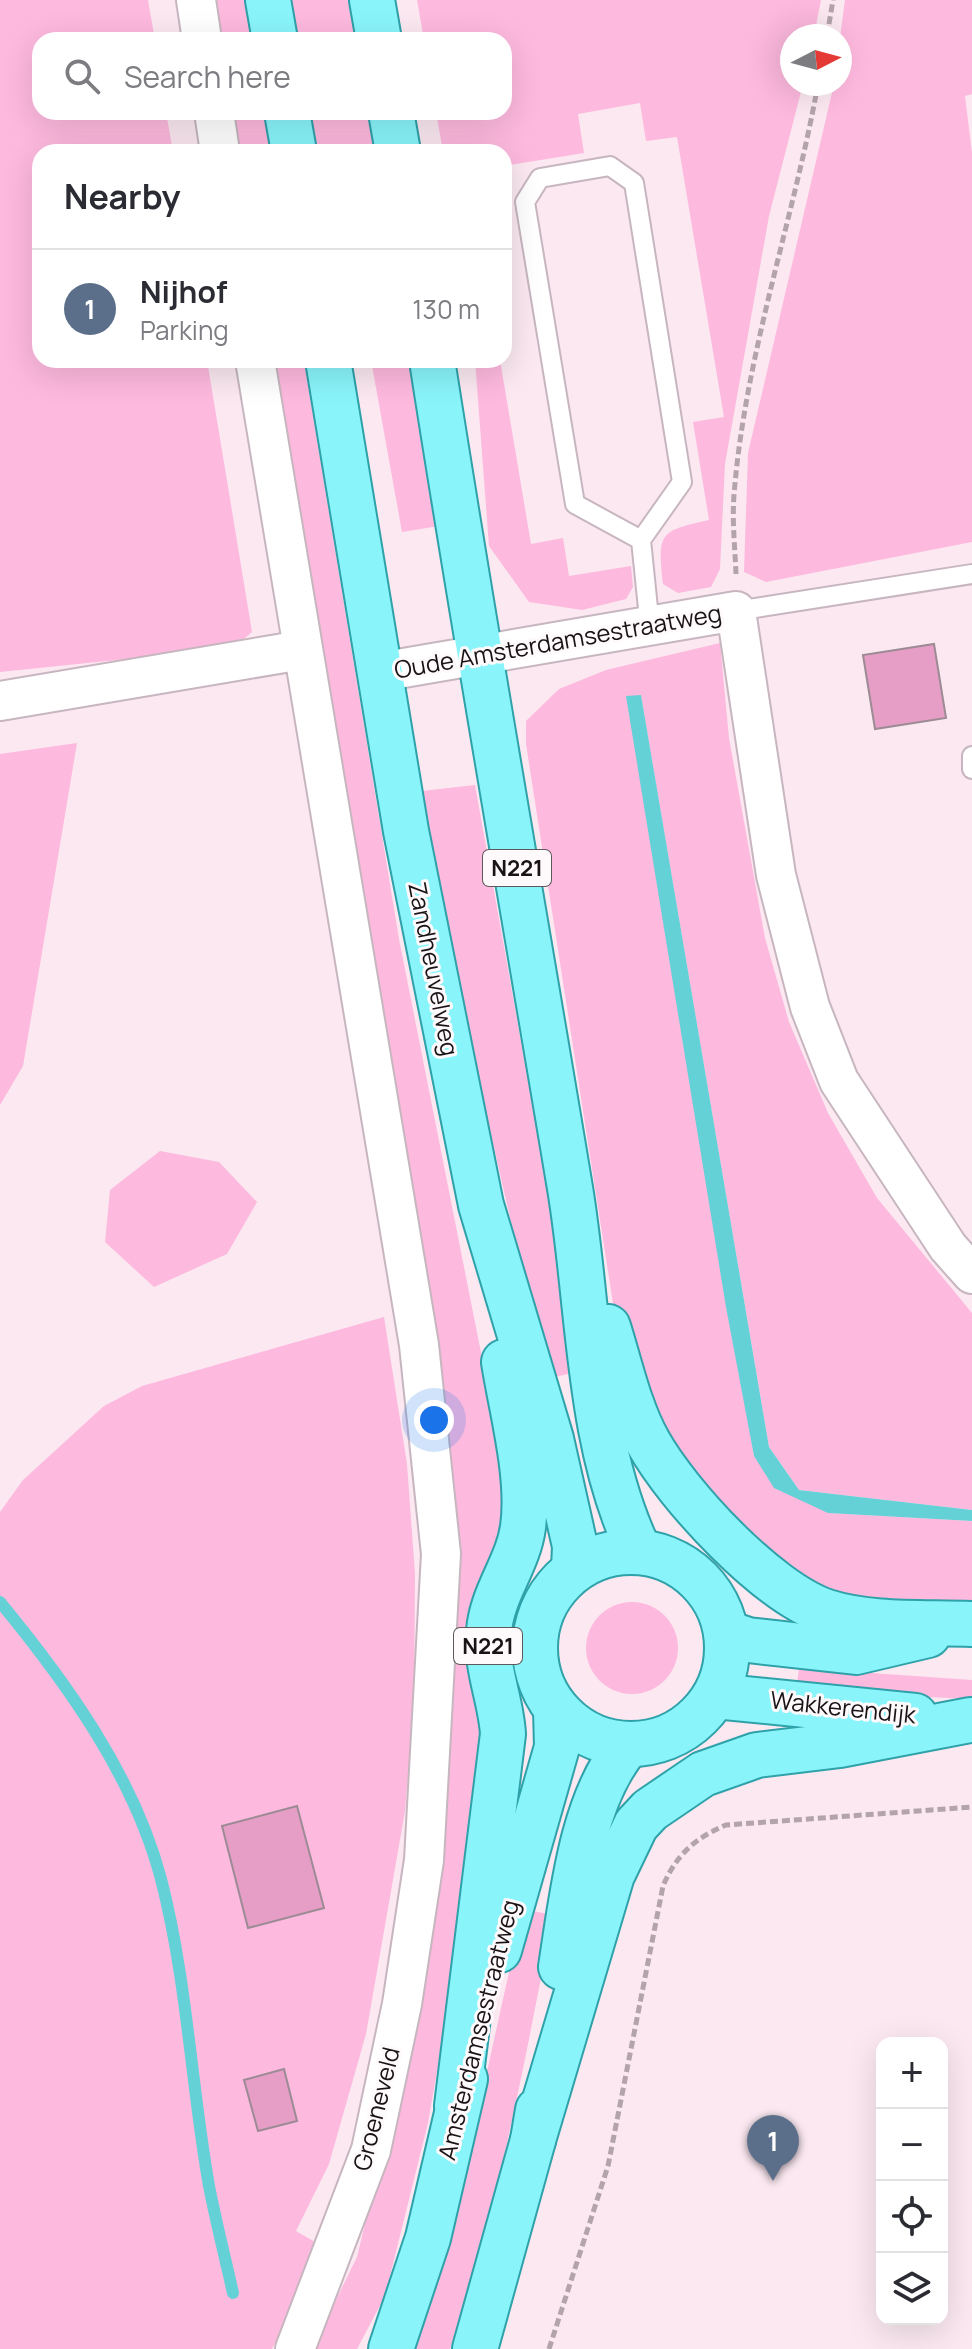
<!DOCTYPE html>
<meta charset="utf-8">
<style>
:root{--surface:#fff;--page:#f7f7f7;--text:#2b2b33;--muted:#7c7c81;--line:#e1e1e2;--accent:#0b8043}
body{margin:0;font-family:Manrope,sans-serif;background:var(--page);color:var(--text)}
.controls{position:absolute;right:24px;bottom:24px;display:grid;overflow:hidden;border-radius:16px;box-shadow:0 8px 32px #0002}
.controls button{width:72px;height:72px;display:grid;place-items:center;padding:0;border:0;border-bottom:2px solid var(--line);background:var(--surface);color:var(--text);font:40px sans-serif}
.compass{position:absolute;left:780px;top:24px;width:72px;height:72px;border-radius:50%;background:var(--surface);box-shadow:0 8px 32px #0002;rotate:84deg}
.you{position:absolute;left:434px;top:1420px;width:28px;height:28px;margin:-20px;border:6px solid #fff;border-radius:50%;background:#1a73e8;box-shadow:0 0 0 12px #1a73e833}
.badge{display:grid;place-items:center;width:52px;height:52px;border-radius:50%;background:var(--accent);color:#fff;font-size:26px;font-weight:700}
.pin{position:absolute;translate:-50% -66px;filter:drop-shadow(0 2px 4px #0008)}
.pin::after{content:'';position:absolute;top:42px;width:28px;height:24px;background:inherit;clip-path:polygon(0 0,100% 0,50% 100%)}
.list{margin:0;padding:0;list-style:none}
h2{display:flex;justify-content:space-between;align-items:center;height:104px;margin:0;padding:0 32px;font-size:34px}
h2 small{font-size:26px;font-weight:400;color:var(--muted)}
.list li{display:grid;grid-template-columns:52px 1fr auto;gap:24px;align-items:center;box-sizing:border-box;height:120px;padding:0 32px;border-top:2px solid var(--line)}
.list b{display:block;font-size:30px;white-space:nowrap}
.list p{margin:0;font-size:26px;white-space:nowrap;color:var(--muted)}
.list em{font-size:26px;font-style:normal;color:var(--muted)}
.icon{flex:none;width:44px;height:44px;fill:none;stroke:currentColor;stroke-width:2;stroke-linecap:round;stroke-linejoin:round}
.map{position:relative;flex:none;width:972px;height:2349px;overflow:hidden}
.search{position:absolute;background:var(--surface);box-shadow:0 8px 32px #0002;left:32px;top:32px;width:480px;height:88px;display:flex;align-items:center;gap:20px;box-sizing:border-box;padding:0 28px;border-radius:24px;color:var(--muted);font-size:30px}
.panel{position:absolute;background:var(--surface);box-shadow:0 8px 32px #0002;left:32px;top:144px;width:480px;height:224px;border-radius:24px}
.map>svg:first-child{display:block}
</style>
<div class="map">
<svg width="972" height="2349" viewBox="0 0 972 2349">
<rect width="100%" height="100%" fill="#fbe8f1"/>
<g fill="#fdb9de">
<path d="M 0,0 L 148,0 L 155,40 L 40,40 L 40,112 L 166,112 L 173,152 L 40,152 L 40,360 L 207,360 L 252,632 L 233,648 L 0,672 Z"/>
<path d="M 214,0 L 245,0 L 252,40 L 220,40 Z"/>
<path d="M 290,0 L 351,0 L 358,40 L 297,40 Z"/>
<path d="M 417,0 L 821,0 L 814,36 L 792,36 L 792,84 L 803,84 L 769,216 L 725,464 L 720,569 L 711,587 L 678,593 L 663,584 C 657,532 660,531 709,520 L 693,422 L 724,417 L 677,137 L 646,141 L 640,103 L 578,114 L 584,153 L 504,166 L 504,152 L 443,152 L 436,112 L 504,112 L 504,40 L 424,40 Z"/>
<path d="M 845,0 L 972,0 L 972,94 L 965,96 L 972,153 L 972,542 L 766,582 L 744,572 L 748,453 L 834,84 L 840,84 L 840,38 Z"/>
<path d="M 232,112 L 264,112 L 270,152 L 238,152 Z"/>
<path d="M 310,112 L 370,112 L 376,152 L 317,152 Z"/>
<path d="M 272,360 L 304,360 L 399,939 L 509,1494 L 476,1611 L 485,1724 L 477,1841 L 428,2123 L 385,2296 L 357,2349 L 312,2349 L 357,2257 L 413,2025 L 451,1586 Z"/>
<path d="M 371,360 L 411,360 L 439,526 L 402,532 Z"/>
<path d="M 475,360 L 500,360 L 531,544 L 563,538 L 569,576 L 631,566 L 633,587 L 626,599 L 582,610 L 529,602 L 489,546 Z"/>
<path d="M 720,643 L 729,738 L 765,938 L 789,1022 L 828,1113 L 877,1198 L 972,1313 L 972,1510 L 799,1490 L 769,1447 L 641,696 L 627,696 L 754,1456 L 828,1513 L 972,1521 L 972,1608 L 841,1598 L 804,1579 L 742,1528 L 670,1449 L 614,1310 L 526,744 L 526,721 L 559,689 L 606,670 Z"/>
<path d="M 77,743 L 23,1066 L 0,1105 L 0,754 Z"/>
<path d="M 475,785 L 580,1371 L 547,1379 L 487,1117 L 422,791 Z"/>
<path d="M 160,1151 L 219,1162 L 257,1202 L 227,1254 L 154,1287 L 105,1242 L 110,1190 Z"/>
<path d="M 384,1317 L 407,1464 L 415,1574 L 414,1704 L 405,1811 L 366,2034 L 329,2164 L 296,2231 L 322,2246 L 272,2349 L 0,2349 L 0,1512 L 23,1480 L 104,1406 L 142,1386 Z"/>
<circle cx="632" cy="1648" r="46"/>
<path d="M 799,1668 L 972,1680 L 972,1699 L 796,1691 Z"/>
<path d="M 523,1909 L 553,1915 C 525,2062 498,2207 450,2349 L 413,2349 L 455,2216 Z"/>
</g>
<path fill="#64d1d7" d="M 641,695 L 769,1447 L 799,1490 L 972,1510 L 972,1521 L 828,1513 L 774,1488 L 754,1456 L 726,1307 L 626,696 Z"/>
<g fill="none" stroke-linecap="round" stroke-linejoin="round">
<path stroke="#64d1d7" stroke-width="12" d="M 0,1602 C 66,1682 134,1776 161,1879 C 187,1979 191,2084 209,2186 C 216,2222 225,2257 233,2293"/>
</g>
<g fill="#e79ec6" stroke="#9c8b94" stroke-width="2">
<path d="M 934,644 L 946,718 L 875,729 L 863,655 Z"/>
<path d="M 297,1806 L 324,1908 L 248,1928 L 222,1826 Z"/>
<path d="M 284,2069 L 297,2121 L 258,2131 L 244,2080 Z"/>
</g>
<g fill="none" stroke-linecap="round" stroke-linejoin="round">
<defs>
<g id="service">
<path d="M 641,540 L 575,504 L 525,202 L 540,178 L 610,166 L 634,183 L 682,482 L 641,540 L 650,628"/>
<path d="M 736,611 L 972,574"/>
<path d="M 972,756 L 972,769"/>
</g>
<g id="minor">
<path d="M 196,0 L 202,40"/>
<path d="M 214,112 L 220,152"/>
<path d="M 255,360 L 419,1345 L 441,1554 L 424,1860 L 402,2004 L 371,2150 L 295,2349"/>
<path d="M 380,672 L 736,611 L 776,875 L 810,1007 L 839,1081 L 948,1247 L 972,1274"/>
<path d="M 0,701 L 302,650"/>
</g>
<g id="primary">
<path d="M 268,0 L 275,40"/>
<path d="M 372,0 L 379,40"/>
<path d="M 287,112 L 294,152"/>
<path d="M 391,112 L 398,152"/>
<path d="M 328,360 L 406,831 L 481,1205 L 551,1439 L 575,1546 L 574,1569"/>
<path d="M 432,360 C 475,636 524,912 570,1188 C 590,1308 586,1440 639,1551"/>
<path d="M 608,1327 C 620,1365 629,1408 648,1442 C 678,1496 768,1593 827,1612 C 871,1626 926,1622 972,1624"/>
<circle cx="631" cy="1648" r="96"/>
<path d="M 727,1633 L 748,1640 L 856,1652 L 928,1635"/>
<path d="M 715,1696 L 915,1716"/>
<path d="M 499,1950 L 557,1747 L 556,1709"/>
<path d="M 561,1967 C 572,1898 581,1801 627,1746"/>
<path d="M 457,2106 L 503,1734 C 501,1699 485,1667 489,1631 C 492,1593 518,1564 523,1527 C 530,1477 512,1412 504,1362"/>
<path d="M 533,2140 L 612,1875 L 636,1825 L 650,1810 L 703,1774 L 757,1755 L 840,1745 L 970,1720"/>
<path d="M 391,2349 L 428,2238 L 465,2079"/>
<path d="M 475,2349 L 533,2140 L 538,2110"/>
</g>
</defs>
<use href="#service" stroke="#c7b6bf" stroke-width="22"/>
<use href="#minor" stroke="#c7b6bf" stroke-width="42"/>
<use href="#primary" stroke="#2fa1a9" stroke-width="48"/>
<g stroke="#b3a4ab" stroke-width="5" stroke-dasharray="8 4" stroke-linecap="butt">
<path d="M 827,36 L 833,0"/>
<path d="M 736,574 C 735,548 732,521 734,495 C 745,355 793,222 818,84"/>
<path d="M 549,2349 L 608,2166 L 663,1886 C 676,1855 695,1838 726,1825 L 972,1807"/>
</g>
<use href="#service" stroke="#fff" stroke-width="18"/>
<use href="#minor" stroke="#fff" stroke-width="38"/>
<use href="#primary" stroke="#89f5fb" stroke-width="44"/>
</g>
<g text-anchor="middle" stroke-width="6" stroke-linejoin="round" paint-order="stroke">
<g fill="#fefafc" stroke="#5e585b" stroke-width="2">
<rect x="483" y="850" width="68" height="36" rx="6"/>
<rect x="454" y="1628" width="68" height="36" rx="6"/>
</g>
<g font-size="22" font-weight="bold" fill="#191316">
<text x="517" y="876">N221</text>
<text x="488" y="1654">N221</text>
</g>
<g font-size="24" fill="#191316" stroke="#fefafc">
<text transform="translate(558 642) rotate(-10)" y="8">Oude Amsterdamsestraatweg</text>
<text transform="translate(433 969) rotate(79)" y="8">Zandheuvelweg</text>
<text transform="translate(843 1708) rotate(6)" y="8">Wakkerendijk</text>
<text transform="translate(479 2030) rotate(-76)" y="8">Amsterdamsestraatweg</text>
<text transform="translate(377 2109) rotate(-76)" y="8">Groeneveld</text>
</g>
</g>
</svg>
<div class="controls">
<button>+</button>
<button>−</button>
<button><svg class="icon" aria-label="locate" viewBox="0 0 24 24"><circle cx="12" cy="12" r="6"/><path d="M12 2v4M12 18v4M2 12h4M18 12h4"/></svg></button>
<button><svg class="icon" aria-label="layers" viewBox="0 0 24 24"><path d="M12 4l9 5-9 5-9-5zM3 14l9 5 9-5"/></svg></button>
</div>
<svg class="compass" viewBox="-18 -18 36 36"><path d="M0-13l5 13h-10z" fill="#e53935"/><path d="M0 13l5-13h-10z" fill="#7c7c81"/></svg>
<div class="you"></div>
<div class="pin badge" style="left:773px;top:2181px;background:#5c6f8a">1</div>
<div class="search"><svg class="icon" aria-label="search" viewBox="0 0 24 24"><circle cx="10" cy="10" r="6"/><path d="M15 15l6 6"/></svg>Search here</div>
<section class="panel">
<h2>Nearby<small></small></h2>
<ul class="list">
<li><span class="badge" style="background:#5c6f8a">1</span><div><b>Nijhof</b><p>Parking</p></div><em>130 m</em></li>
</ul>
</section>
</div>
